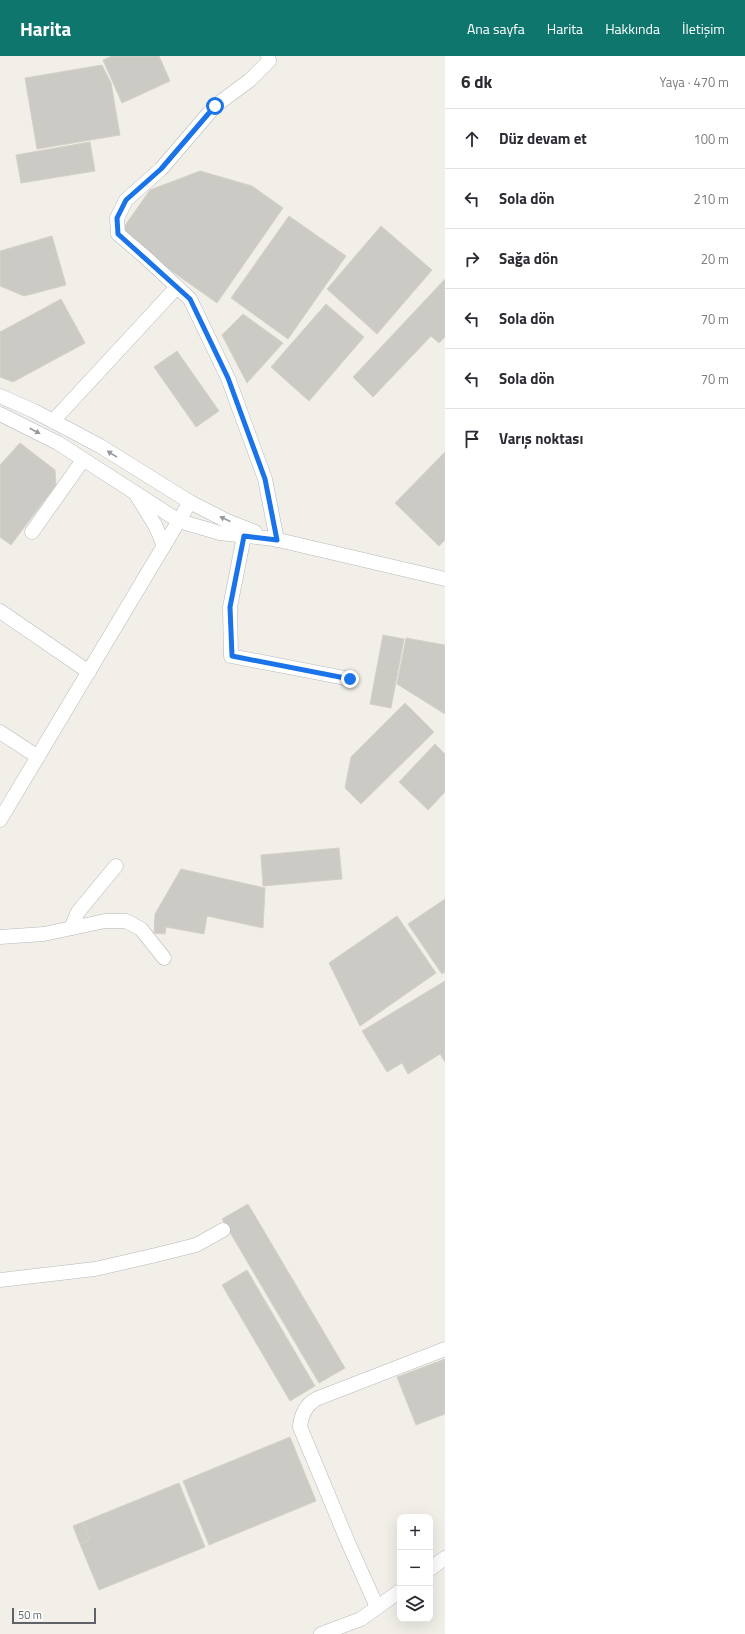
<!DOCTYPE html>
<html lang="tr">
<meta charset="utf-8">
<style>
:root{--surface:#fff;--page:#f7f7f7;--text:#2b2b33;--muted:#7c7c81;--line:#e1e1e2;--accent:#0f766e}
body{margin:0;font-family:"Titillium Web",sans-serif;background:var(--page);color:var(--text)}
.controls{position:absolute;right:12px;bottom:12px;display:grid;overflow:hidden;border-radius:8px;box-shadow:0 4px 16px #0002}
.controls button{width:36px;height:36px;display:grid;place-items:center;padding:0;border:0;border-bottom:1px solid var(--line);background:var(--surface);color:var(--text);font:20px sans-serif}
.scale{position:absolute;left:12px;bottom:10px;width:84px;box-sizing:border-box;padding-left:4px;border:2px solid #5f6368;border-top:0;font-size:11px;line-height:14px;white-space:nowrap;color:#5f6368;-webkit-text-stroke:3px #fff;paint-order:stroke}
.stop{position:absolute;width:12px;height:12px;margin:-9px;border:3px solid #1a73e8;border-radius:50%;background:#fff}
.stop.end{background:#1a73e8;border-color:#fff;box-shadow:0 1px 4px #0008}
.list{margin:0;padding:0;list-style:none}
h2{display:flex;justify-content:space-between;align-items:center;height:52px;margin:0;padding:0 16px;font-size:17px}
h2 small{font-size:13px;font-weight:400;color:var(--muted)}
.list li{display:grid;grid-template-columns:26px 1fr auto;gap:12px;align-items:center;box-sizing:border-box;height:60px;padding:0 16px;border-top:1px solid var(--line)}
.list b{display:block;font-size:15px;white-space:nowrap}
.list em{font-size:13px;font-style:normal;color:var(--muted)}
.icon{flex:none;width:22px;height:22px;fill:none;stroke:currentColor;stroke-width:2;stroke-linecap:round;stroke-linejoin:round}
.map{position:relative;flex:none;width:445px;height:1578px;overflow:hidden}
header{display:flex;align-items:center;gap:24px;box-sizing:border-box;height:56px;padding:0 20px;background:var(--accent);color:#fff}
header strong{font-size:19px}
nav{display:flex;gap:22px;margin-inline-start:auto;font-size:14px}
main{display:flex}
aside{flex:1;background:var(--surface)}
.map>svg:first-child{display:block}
</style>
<header>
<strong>Harita</strong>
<nav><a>Ana sayfa</a><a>Harita</a><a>Hakkında</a><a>İletişim</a></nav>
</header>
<main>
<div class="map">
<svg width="445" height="1578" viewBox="0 0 445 1578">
<rect width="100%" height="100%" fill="#f1efe8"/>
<g fill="#cccac5" stroke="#d6d1c6">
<path d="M 112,0 L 159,0 L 170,25 L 122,47 L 103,4 Z"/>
<path d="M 102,9 L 111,27 L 120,79 L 37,93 L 25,22 Z"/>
<path d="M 90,86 L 95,115 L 21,127 L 16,99 Z"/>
<path d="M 200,115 L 252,130 L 283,152 L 217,247 L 119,178 L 150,134 Z"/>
<path d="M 289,160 L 346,200 L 288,283 L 231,242 Z"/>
<path d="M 381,170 L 432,214 L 377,278 L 327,233 Z"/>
<path d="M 52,180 L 66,229 L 24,240 L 0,230 L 0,195 Z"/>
<path d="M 445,223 L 445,281 L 439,287 L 431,280 L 373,341 L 353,321 Z"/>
<path d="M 61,243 L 85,287 L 13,326 L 0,321 L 0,276 Z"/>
<path d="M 326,248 L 364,281 L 309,345 L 271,311 Z"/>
<path d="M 243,258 L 283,287 L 247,327 L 222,279 Z"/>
<path d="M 177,295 L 219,355 L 196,371 L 154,311 Z"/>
<path d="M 20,387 L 55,414 L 56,429 L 11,489 L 0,481 L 0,409 Z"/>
<path d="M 445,396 L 445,484 L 439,490 L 395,447 Z"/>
<path d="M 383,579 L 404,583 L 391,652 L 370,648 Z"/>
<path d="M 406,582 L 445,589 L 445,658 L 397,628 Z"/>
<path d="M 405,647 L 434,676 L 361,748 L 345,732 L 351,701 Z"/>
<path d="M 435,688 L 445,698 L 445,736 L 428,754 L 399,726 Z"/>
<path d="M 339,792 L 342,823 L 263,830 L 261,799 Z"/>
<path d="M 181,813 L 265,832 L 263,872 L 207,860 L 204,878 L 166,871 L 165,878 L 154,877 L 155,858 Z"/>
<path d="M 445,843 L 445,916 L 442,918 L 408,868 Z"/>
<path d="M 397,860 L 436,917 L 360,970 L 329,907 Z"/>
<path d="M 445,925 L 445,1006 L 440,998 L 408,1018 L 402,1007 L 387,1016 L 362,975 Z"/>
<path d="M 248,1148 L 345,1312 L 319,1327 L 222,1163 Z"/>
<path d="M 247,1214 L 315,1330 L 290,1345 L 222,1229 Z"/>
<path d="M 445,1303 L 445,1358 L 416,1369 L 397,1321 Z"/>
<path d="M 290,1381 L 316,1445 L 209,1489 L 183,1425 Z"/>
<path d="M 179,1427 L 205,1491 L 99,1534 L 80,1488 L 90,1484 L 83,1466 Z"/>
<path d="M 83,1466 L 90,1484 L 80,1488 L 73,1470 Z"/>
</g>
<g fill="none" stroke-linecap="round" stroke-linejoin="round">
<defs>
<g id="minor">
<path d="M 268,0 L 269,5 L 250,24 L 215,50 L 161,113 L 126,144 L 117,162 L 118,178 L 144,200 L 190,243 L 228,322 L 265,423 L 277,484"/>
<path d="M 0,340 L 34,355 L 100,390 L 190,446 L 227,465 L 255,476"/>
<path d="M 0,358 L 58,387 L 179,465 L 220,477 L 274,483 L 445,523"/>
<path d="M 53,365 L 177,231"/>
<path d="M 137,440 L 155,469 L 164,490"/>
<path d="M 32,476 L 83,404"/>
<path d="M 244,480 L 230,551 L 231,600 L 350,623"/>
<path d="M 0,555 L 89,616"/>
<path d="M 0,676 L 38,701"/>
<path d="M 0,764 L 190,446"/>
<path d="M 71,872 L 78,856 L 116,810"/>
<path d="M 0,881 L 44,878 L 105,865 L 126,865 L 141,873 L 164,902"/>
<path d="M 0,1224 L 95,1213 L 156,1199 L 196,1189 L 223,1174"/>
<path d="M 430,1513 L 445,1502"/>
<path d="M 377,1551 L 347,1484 L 300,1371 C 301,1358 306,1349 316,1343 L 445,1293"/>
<path d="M 321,1578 L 361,1563 L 400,1535"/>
</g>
</defs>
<use href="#minor" stroke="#b5b8bc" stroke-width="15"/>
<use href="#minor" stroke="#fff" stroke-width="14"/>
</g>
<defs><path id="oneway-solid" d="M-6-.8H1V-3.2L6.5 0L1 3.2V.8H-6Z"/></defs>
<g fill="#979a9d">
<use href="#oneway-solid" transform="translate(35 375) rotate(28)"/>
<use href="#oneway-solid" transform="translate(112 398) rotate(-148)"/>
<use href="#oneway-solid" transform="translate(225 463) rotate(-155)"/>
</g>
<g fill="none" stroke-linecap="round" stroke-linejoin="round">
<path stroke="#1a73e8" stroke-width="5" d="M 215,50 L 161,113 L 126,144 L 117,162 L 118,178 L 190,243 L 228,322 L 265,423 L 277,484 L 244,480 L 230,551 L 232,600 L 350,623"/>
</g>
</svg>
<div class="controls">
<button>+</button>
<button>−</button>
<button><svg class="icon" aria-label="layers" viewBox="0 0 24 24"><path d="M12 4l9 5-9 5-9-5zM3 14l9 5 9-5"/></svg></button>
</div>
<div class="scale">50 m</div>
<div class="stop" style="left:215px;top:50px"></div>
<div class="stop end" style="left:350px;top:623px"></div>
</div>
<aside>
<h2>6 dk<small>Yaya · 470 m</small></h2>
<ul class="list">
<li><svg class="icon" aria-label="ahead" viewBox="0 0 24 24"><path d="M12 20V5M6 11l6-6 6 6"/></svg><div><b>Düz devam et</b></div><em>100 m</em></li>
<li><svg class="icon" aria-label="left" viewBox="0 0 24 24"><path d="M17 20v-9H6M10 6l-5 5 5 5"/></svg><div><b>Sola dön</b></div><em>210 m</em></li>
<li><svg class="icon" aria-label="right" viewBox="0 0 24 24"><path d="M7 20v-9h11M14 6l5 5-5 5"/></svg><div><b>Sağa dön</b></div><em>20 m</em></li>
<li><svg class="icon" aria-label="left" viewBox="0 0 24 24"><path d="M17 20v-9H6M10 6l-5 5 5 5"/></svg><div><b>Sola dön</b></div><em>70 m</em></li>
<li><svg class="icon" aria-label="left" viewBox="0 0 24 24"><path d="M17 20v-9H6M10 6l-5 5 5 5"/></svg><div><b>Sola dön</b></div><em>70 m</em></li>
<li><svg class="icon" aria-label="arrive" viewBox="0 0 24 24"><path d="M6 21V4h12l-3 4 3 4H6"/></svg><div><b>Varış noktası</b></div></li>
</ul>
</aside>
</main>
